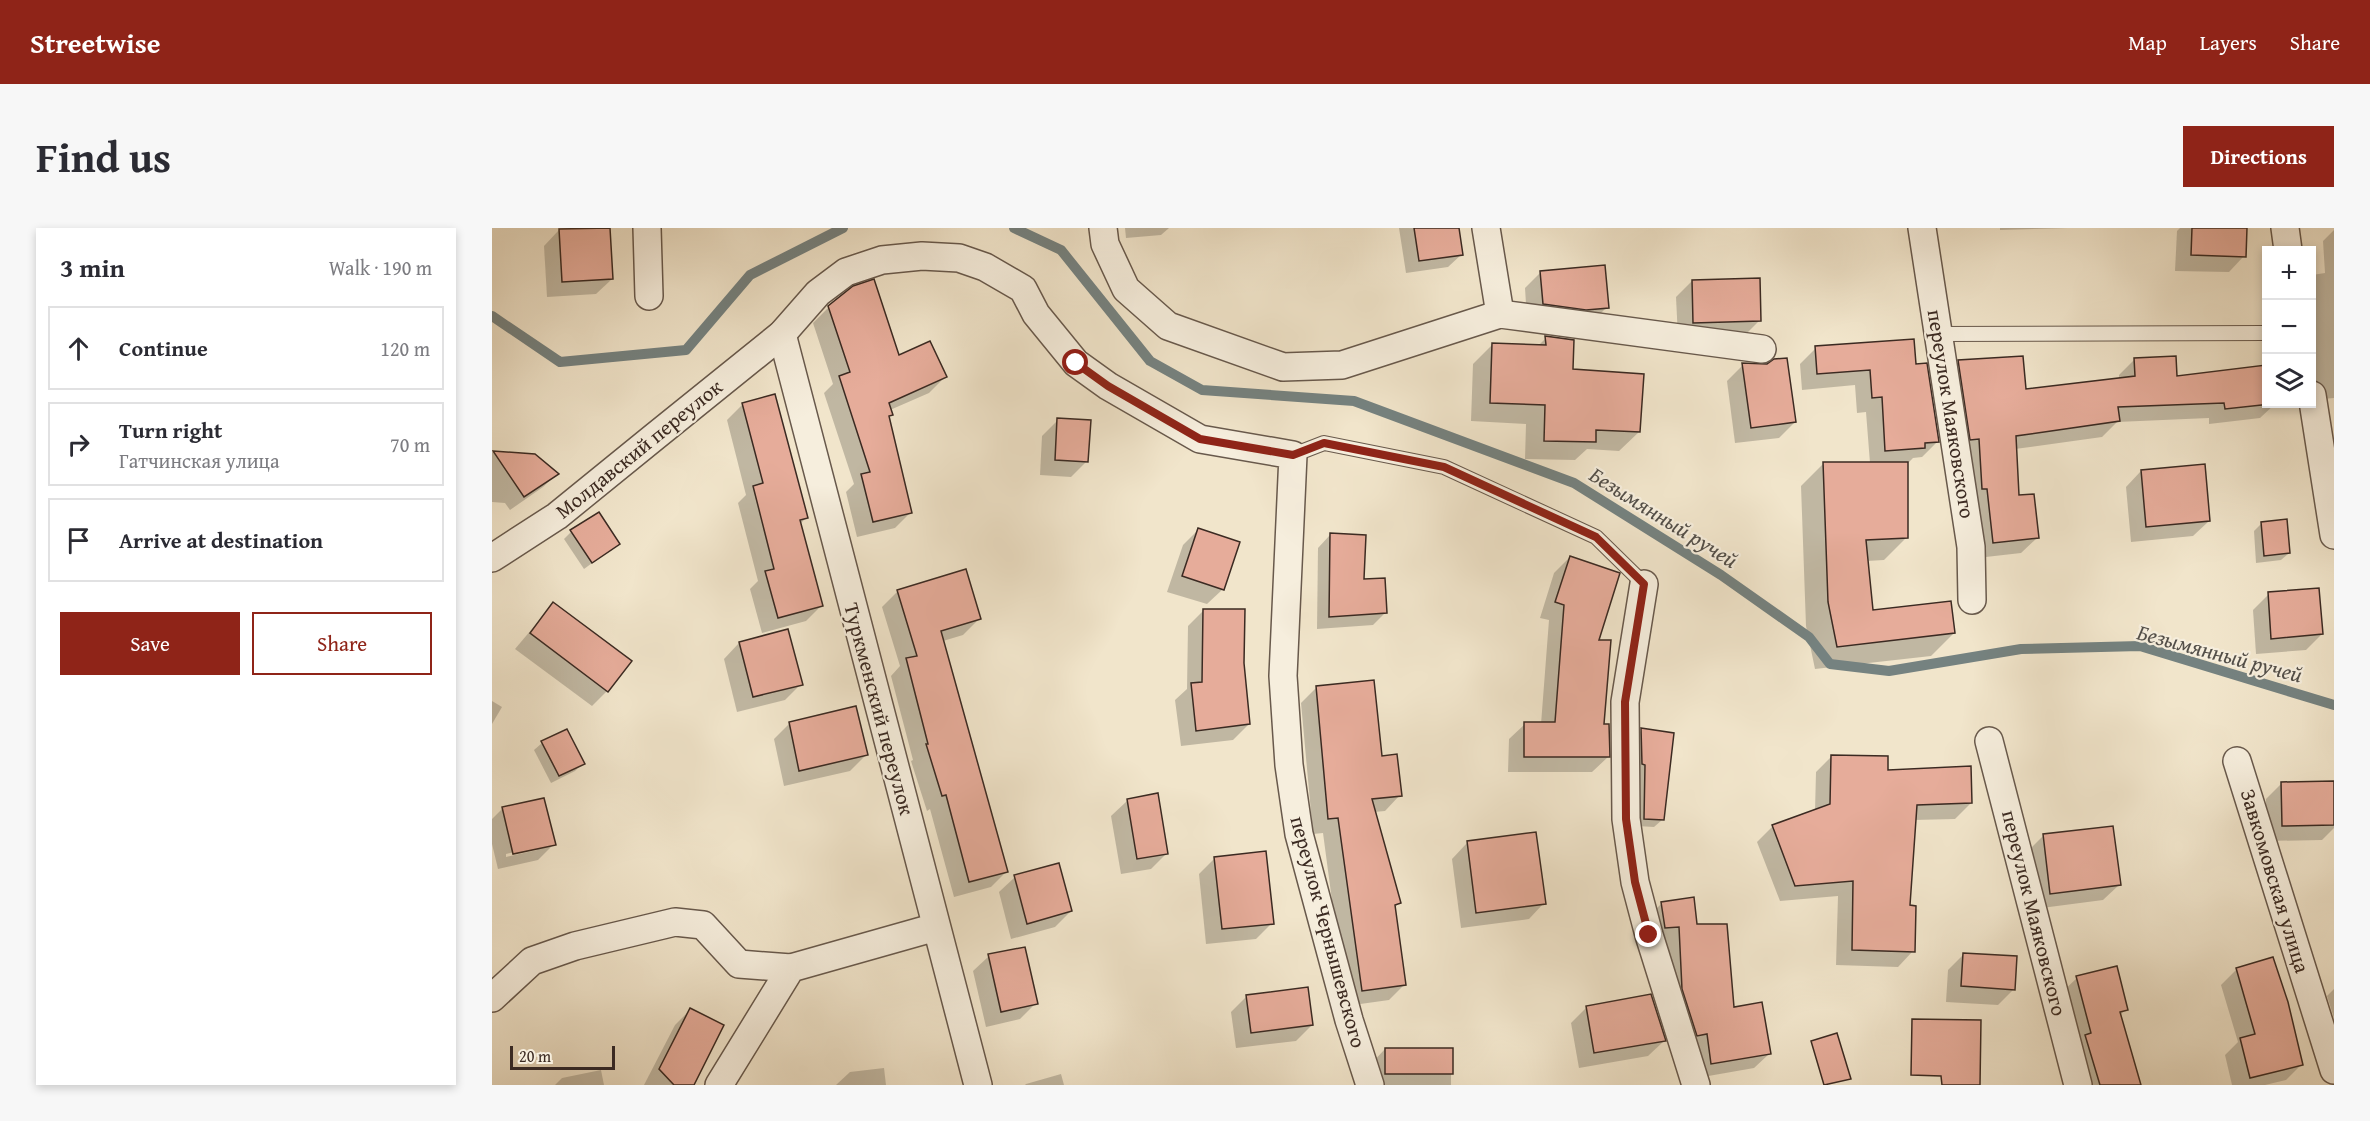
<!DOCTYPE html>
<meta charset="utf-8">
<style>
:root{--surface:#fff;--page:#f7f7f7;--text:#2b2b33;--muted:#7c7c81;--line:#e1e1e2;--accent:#8f2418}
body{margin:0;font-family:"Gentium Book Plus",serif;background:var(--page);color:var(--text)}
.controls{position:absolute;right:18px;top:18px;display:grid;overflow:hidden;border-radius:0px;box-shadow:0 3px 9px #0003}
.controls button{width:54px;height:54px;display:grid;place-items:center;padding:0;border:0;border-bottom:2px solid var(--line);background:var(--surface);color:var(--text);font:30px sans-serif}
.scale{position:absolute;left:18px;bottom:15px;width:105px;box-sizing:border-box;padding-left:6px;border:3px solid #3b2a22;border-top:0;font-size:16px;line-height:21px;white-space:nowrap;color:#3b2a22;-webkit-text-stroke:4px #f6eedd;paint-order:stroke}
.stop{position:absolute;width:18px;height:18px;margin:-14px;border:4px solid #8f2418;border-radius:50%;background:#fff}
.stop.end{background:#8f2418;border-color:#fff;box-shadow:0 2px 6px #0008}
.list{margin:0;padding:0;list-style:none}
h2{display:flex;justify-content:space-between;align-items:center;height:78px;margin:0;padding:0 24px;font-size:26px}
h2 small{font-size:20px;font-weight:400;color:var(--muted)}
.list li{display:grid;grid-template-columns:39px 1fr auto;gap:18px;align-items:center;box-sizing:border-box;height:84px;margin:0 12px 12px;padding:0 12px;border:2px solid var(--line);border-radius:0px}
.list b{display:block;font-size:22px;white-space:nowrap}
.list p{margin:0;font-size:20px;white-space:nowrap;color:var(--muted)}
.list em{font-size:20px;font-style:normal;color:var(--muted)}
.actions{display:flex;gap:12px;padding:18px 24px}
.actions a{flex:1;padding:14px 0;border:2px solid var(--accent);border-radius:0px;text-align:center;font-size:21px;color:var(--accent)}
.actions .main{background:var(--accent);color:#fff}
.icon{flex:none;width:33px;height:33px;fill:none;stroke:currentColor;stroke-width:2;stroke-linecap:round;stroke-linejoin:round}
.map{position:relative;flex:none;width:1842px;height:857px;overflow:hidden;border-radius:0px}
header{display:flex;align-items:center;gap:36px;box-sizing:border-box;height:84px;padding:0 30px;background:var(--accent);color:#fff}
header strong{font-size:28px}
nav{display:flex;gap:33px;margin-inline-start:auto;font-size:21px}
.intro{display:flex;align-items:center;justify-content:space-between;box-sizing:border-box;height:144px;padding:0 36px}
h1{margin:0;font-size:42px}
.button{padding:15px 27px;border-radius:0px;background:var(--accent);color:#fff;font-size:21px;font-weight:700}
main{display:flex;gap:36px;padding:0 36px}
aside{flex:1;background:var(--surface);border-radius:0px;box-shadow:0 3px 9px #0003}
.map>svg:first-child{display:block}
</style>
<header>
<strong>Streetwise</strong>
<nav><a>Map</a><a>Layers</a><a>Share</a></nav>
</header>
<div class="intro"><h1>Find us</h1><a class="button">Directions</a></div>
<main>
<aside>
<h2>3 min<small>Walk · 190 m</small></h2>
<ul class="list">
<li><svg class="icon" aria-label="ahead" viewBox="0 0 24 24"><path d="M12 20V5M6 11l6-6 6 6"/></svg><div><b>Continue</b></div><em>120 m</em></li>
<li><svg class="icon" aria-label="right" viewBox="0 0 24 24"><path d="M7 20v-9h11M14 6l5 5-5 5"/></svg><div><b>Turn right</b><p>Гатчинская улица</p></div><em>70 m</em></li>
<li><svg class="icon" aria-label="arrive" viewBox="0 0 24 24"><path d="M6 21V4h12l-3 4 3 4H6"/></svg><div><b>Arrive at destination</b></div></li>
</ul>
<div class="actions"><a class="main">Save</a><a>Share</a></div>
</aside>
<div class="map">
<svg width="1842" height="857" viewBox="0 0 1842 857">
<rect width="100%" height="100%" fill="#f1e5cb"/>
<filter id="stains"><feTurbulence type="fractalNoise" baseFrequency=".00333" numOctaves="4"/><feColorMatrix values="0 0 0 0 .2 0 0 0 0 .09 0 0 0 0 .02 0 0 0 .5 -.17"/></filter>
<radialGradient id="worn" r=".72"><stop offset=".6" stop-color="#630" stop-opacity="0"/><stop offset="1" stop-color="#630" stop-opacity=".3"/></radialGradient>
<g fill="#0003" fill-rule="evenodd">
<path d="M 633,0 L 677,0 L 669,7 L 634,10 Z"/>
<path d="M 907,0 L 966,0 L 970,26 L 956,39 L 914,45 Z"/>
<path d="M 1508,0 L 1576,0 L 1508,2 Z"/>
<path d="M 1688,0 L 1753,0 L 1752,28 L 1737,44 L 1683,43 L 1685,3 Z"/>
<path d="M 67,2 L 120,51 L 104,66 L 55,69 L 52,18 Z"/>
<path d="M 1842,2 L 1842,170 L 1820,172 L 1820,47 L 1833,45 L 1831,13 Z"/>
<path d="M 1049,44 L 1115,79 L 1099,95 L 1035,91 L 1033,60 Z"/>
<path d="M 1200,53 L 1267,93 L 1251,109 L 1186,110 L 1184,69 Z"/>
<path d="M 337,79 L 406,129 L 453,149 L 437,165 L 398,182 L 399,186 L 396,189 L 419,284 L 403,300 L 365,309 L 354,264 L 362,256 L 332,165 L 341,156 L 321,95 Z"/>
<path d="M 1054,110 L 1079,143 L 1147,204 L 1127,223 L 1095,221 L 1083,232 L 1033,231 L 1034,196 L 979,193 L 981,136 L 1001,116 L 1046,118 Z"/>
<path d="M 1419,113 L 1427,164 L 1445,214 L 1430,229 L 1421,230 L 1416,235 L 1415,309 L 1392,332 L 1375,333 L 1380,384 L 1462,405 L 1439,428 L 1323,441 L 1314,398 L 1309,258 L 1332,235 L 1378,235 L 1374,184 L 1365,185 L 1363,157 L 1310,162 L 1308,136 L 1324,120 Z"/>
<path d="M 1643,131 L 1683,150 L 1774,139 L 1774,176 L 1783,176 L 1768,190 L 1717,196 L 1717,190 L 1625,194 L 1610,209 L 1523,221 L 1526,269 L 1545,310 L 1529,325 L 1485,330 L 1451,150 L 1467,134 L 1532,163 L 1627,152 L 1627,147 Z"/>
<path d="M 1251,137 L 1303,194 L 1287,210 L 1243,215 L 1235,153 Z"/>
<path d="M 251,176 L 314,290 L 308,296 L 330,377 L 314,393 L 270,405 L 258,361 L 266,353 L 246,275 L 254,267 L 235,192 Z"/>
<path d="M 566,192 L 595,233 L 579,249 L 548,247 L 550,208 Z"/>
<path d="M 0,224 L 43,227 L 65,246 L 51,259 L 18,282 L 13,275 L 0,274 Z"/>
<path d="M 1649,243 L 1717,293 L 1701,308 L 1639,314 L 1634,259 Z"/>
<path d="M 1770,295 L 1797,325 L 1789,332 L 1764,335 L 1762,303 Z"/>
<path d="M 707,301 L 731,361 L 715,376 L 675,364 L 691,317 Z"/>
<path d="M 79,304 L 126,316 L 92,341 L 72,311 Z"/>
<path d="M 838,307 L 893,385 L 881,397 L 825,401 L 826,320 Z"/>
<path d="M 1078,329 L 1105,413 L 1111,497 L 1116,529 L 1100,544 L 1016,544 L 1017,511 L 1033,496 L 1049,496 L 1057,392 L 1048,390 L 1062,345 Z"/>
<path d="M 406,363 L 487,391 L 471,407 L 451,413 L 515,643 L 499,659 L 462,669 L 438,581 L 435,583 L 419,533 L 421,532 L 399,448 L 408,438 L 390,379 Z"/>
<path d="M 1777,366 L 1830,406 L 1814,422 L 1764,426 L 1761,382 Z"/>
<path d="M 61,376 L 115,463 L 100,478 L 23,421 Z"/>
<path d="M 712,382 L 750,435 L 757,496 L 741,512 L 689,518 L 683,472 L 695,461 L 696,398 Z"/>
<path d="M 295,403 L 309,456 L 293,472 L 245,484 L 232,431 L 247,415 Z"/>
<path d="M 825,459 L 908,567 L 893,583 L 882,584 L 907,675 L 902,680 L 913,756 L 897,772 L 854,778 L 831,605 L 821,606 L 809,475 Z"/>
<path d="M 0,473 L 10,479 L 0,496 Z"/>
<path d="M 297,496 L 374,527 L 358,543 L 292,558 L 282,511 Z"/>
<path d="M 1150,502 L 1170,592 L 1162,599 L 1145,598 L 1142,510 Z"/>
<path d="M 74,503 L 91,535 L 83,543 L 59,555 L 42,522 L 50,515 Z"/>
<path d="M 1340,528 L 1394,543 L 1479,575 L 1463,591 L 1422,592 L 1416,679 L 1421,723 L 1406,739 L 1344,737 L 1346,668 L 1288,673 L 1265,614 L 1281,598 L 1323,583 L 1324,544 Z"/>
<path d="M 1790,555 L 1842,555 L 1842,600 L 1830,612 L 1774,613 L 1774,571 Z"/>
<path d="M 665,567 L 675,625 L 659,641 L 629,646 L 619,588 L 635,573 Z"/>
<path d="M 11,580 L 62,616 L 46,632 L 6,641 L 0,616 L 0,591 ZM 45,619 L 45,622 L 14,629 L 14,626 Z"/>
<path d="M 1551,608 L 1627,657 L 1611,672 L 1542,681 L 1535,624 Z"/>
<path d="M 975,615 L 1052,675 L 1037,691 L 969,700 L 960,631 Z"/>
<path d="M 723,630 L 780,695 L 764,711 L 714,716 L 707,646 Z"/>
<path d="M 523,649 L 579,683 L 563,699 L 519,711 L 507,664 Z"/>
<path d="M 1170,675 L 1203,698 L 1240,781 L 1277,826 L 1262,840 L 1205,850 L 1155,690 Z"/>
<path d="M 1472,726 L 1522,761 L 1506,777 L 1454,774 L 1456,742 Z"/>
<path d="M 497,728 L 544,775 L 528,791 L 494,799 L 481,743 Z"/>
<path d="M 1745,741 L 1810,836 L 1794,852 L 1773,857 L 1740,857 L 1733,827 L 1746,814 L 1729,757 Z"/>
<path d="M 1585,750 L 1634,781 L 1627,788 L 1648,857 L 1588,857 L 1569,765 Z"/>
<path d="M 1842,761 L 1842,790 L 1835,768 Z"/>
<path d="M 755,768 L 820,797 L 804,813 L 744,820 L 739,784 Z"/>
<path d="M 1095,779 L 1172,813 L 1156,828 L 1087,840 L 1079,795 Z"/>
<path d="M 198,782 L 200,857 L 152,857 L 183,797 Z"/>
<path d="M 893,821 L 959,821 L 959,857 L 878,857 L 878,837 Z"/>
<path d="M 392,840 L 394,857 L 344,857 L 358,844 Z"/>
<path d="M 109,842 L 112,857 L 63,857 L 70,850 Z"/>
<path d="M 569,846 L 572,857 L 533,857 L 534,856 Z"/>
</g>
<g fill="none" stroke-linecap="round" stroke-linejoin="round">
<g stroke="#758280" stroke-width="10">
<path d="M 522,0 L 569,22 L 658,133 L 710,162 L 862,173 L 1082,255 L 1229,347 L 1317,409 L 1338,436 L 1397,443 L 1529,421 L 1648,418 L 1842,477"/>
<path d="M 0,88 L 68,134 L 194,122 L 258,47 L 351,0"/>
</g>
</g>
<g fill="#e6ac9a" stroke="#3b2a22" stroke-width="1.5">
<path d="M 118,0 L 121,51 L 70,54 L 67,1 Z"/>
<path d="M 922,0 L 967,0 L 971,27 L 927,33 Z"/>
<path d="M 1700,0 L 1755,0 L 1754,29 L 1699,27 Z"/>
<path d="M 1113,37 L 1117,80 L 1094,82 L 1051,76 L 1048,43 Z"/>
<path d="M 1268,50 L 1269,93 L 1201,95 L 1200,52 Z"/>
<path d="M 382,51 L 407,127 L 438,113 L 455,149 L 397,175 L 401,187 L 397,188 L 420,285 L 381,294 L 369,246 L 378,244 L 347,148 L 358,144 L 336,78 L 361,58 Z"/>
<path d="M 1053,108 L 1082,112 L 1081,141 L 1152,146 L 1148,204 L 1104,202 L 1104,214 L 1052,213 L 1053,177 L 998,175 L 1000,115 L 1054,117 Z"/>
<path d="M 1422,111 L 1424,136 L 1435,135 L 1447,214 L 1433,215 L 1433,220 L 1393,223 L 1390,169 L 1380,170 L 1378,142 L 1325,146 L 1323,118 Z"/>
<path d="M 1531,128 L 1534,161 L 1643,148 L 1642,130 L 1684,128 L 1685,148 L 1774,137 L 1774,176 L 1779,176 L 1733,181 L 1732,175 L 1626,179 L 1628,193 L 1524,208 L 1527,267 L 1542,266 L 1547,310 L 1501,315 L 1495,261 L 1490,261 L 1487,211 L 1478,212 L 1466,132 Z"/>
<path d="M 1295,130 L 1304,194 L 1259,200 L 1250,135 L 1275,136 L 1282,131 Z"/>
<path d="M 283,166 L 316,290 L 308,292 L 331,378 L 286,390 L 273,343 L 282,341 L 261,258 L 271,255 L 250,175 Z"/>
<path d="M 565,190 L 599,192 L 596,234 L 563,232 Z"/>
<path d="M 1,223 L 43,226 L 67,246 L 32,269 Z"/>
<path d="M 1331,234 L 1416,234 L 1416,310 L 1374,312 L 1381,382 L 1459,373 L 1463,405 L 1345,419 L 1336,374 Z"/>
<path d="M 1713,236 L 1718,293 L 1654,299 L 1649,242 Z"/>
<path d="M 107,284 L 128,316 L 100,335 L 78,302 Z"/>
<path d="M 1795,291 L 1798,325 L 1772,328 L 1769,294 Z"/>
<path d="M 706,300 L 748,314 L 732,362 L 690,348 Z"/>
<path d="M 838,305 L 874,307 L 872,351 L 893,350 L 895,385 L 837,389 Z"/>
<path d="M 1078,328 L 1128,345 L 1107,412 L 1119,412 L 1112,496 L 1117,496 L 1118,529 L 1032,529 L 1032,494 L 1063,494 L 1072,377 L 1063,374 Z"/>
<path d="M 474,341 L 489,391 L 449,403 L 516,644 L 477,654 L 454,567 L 450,568 L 434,516 L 436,516 L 414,430 L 425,428 L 405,362 Z"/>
<path d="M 1827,360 L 1831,406 L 1779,411 L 1776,364 Z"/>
<path d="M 61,374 L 140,433 L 116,464 L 38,405 Z"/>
<path d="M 711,381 L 753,381 L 752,435 L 758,496 L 704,503 L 699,455 L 710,454 Z"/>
<path d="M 296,401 L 311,457 L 261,469 L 247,414 Z"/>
<path d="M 882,452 L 890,528 L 905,526 L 910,568 L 880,571 L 909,675 L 903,677 L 914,757 L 870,763 L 846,590 L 836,591 L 824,458 Z"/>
<path d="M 364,478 L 376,527 L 307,543 L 297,494 Z"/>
<path d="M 1149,500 L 1182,505 L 1172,592 L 1152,591 L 1153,537 L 1150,536 Z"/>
<path d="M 75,501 L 93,536 L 67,548 L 49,513 Z"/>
<path d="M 1339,527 L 1396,528 L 1396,542 L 1479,538 L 1480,575 L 1425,577 L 1418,677 L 1424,678 L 1423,724 L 1360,722 L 1361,653 L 1303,658 L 1280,597 L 1338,576 Z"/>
<path d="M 1842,553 L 1842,597 L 1790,598 L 1789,554 Z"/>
<path d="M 666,565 L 676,626 L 645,631 L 635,571 Z"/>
<path d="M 52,570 L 64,617 L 21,626 L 10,579 Z"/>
<path d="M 1621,598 L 1629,657 L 1558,666 L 1551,606 Z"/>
<path d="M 1044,604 L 1054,676 L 984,685 L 975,613 Z"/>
<path d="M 774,623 L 782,696 L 730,701 L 722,629 Z"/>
<path d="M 567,635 L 580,683 L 535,696 L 522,647 Z"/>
<path d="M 1202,669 L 1205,696 L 1235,696 L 1242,779 L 1270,774 L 1279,826 L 1219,836 L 1215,806 L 1205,808 L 1190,761 L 1187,699 L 1173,700 L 1169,674 Z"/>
<path d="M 533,719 L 546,776 L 509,784 L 496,726 Z"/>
<path d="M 1471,725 L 1525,728 L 1523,762 L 1469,758 Z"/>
<path d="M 1781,729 L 1796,774 L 1811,837 L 1758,850 L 1748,810 L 1763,806 L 1744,740 Z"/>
<path d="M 1625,738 L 1636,782 L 1628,784 L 1649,857 L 1608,857 L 1593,807 L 1599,805 L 1584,748 Z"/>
<path d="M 816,759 L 821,797 L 759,805 L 754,767 Z"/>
<path d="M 1159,766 L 1174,813 L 1102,825 L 1094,778 Z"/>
<path d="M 198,780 L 232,797 L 202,857 L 182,857 L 167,841 Z"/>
<path d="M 1420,791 L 1489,792 L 1488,857 L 1450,857 L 1449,848 L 1419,847 Z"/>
<path d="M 1345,805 L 1359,851 L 1332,857 L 1319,813 Z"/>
<rect x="893" y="820" width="68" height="26"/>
</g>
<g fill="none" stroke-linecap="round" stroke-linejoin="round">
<defs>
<g id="service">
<path d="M 1446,106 L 1774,105"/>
<path d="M 801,227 L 832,215 L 952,239 L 1104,309 L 1152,356"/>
</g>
<g id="minor">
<path d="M 155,0 L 157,68"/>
<path d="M 611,0 L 613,16 L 634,61 L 676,98 L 791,139 L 850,137 L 1008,86 L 1270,121"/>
<path d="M 994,0 L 1008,86"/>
<path d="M 1430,0 L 1479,319 L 1480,372"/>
<path d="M 1793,0 L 1796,22"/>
<path d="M 290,106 L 486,857"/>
<path d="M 1820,167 L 1842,307"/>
<path d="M 0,330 L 65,288 L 161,210 L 290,106 L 326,65 L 354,44 L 390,32 L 430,28 L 467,30 L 493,39 L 531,61 L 544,86 L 584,135 L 616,158 L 708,211 L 801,227 L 791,448 L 797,537 L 807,606 L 857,792 L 878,857"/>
<path d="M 1152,356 L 1133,474 L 1134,591 L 1143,654 L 1157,707 L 1204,857"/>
<path d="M 1497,513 L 1586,857"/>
<path d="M 1745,533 L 1842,842"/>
<path d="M 0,770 L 40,733 L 83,718 L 183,694 L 211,697 L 247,736 L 299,740"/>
<path d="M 227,857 L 299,740 L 444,699"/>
</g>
</defs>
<use href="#service" stroke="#68594c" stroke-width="16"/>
<use href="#minor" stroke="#68594c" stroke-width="30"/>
<use href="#service" stroke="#f6eedd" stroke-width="14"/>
<use href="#minor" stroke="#f6eedd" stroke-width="27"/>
</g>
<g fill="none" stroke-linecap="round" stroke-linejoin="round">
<path stroke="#8f2418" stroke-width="8" d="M 584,135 L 616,158 L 708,211 L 801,227 L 832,215 L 952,239 L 1104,309 L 1152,356 L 1133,474 L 1134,591 L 1143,654 L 1157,707"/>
</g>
<g text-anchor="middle" stroke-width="4.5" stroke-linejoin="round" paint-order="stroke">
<g font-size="21" fill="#3b2a22" stroke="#f6eedd">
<text transform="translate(1459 186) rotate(81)" y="7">переулок Маяковского</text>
<text transform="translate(147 221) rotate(-39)" y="7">Молдавский переулок</text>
<text transform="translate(387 481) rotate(75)" y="7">Туркменский переулок</text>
<text transform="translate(1783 653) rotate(73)" y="7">Завкомовская улица</text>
<text transform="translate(1542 685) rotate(76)" y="7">переулок Маяковского</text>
<text transform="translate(836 704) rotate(75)" y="7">переулок Чернышевского</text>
</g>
<g font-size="22" font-style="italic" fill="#534f49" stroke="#f6eedd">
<text transform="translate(1172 289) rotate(32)" y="8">Безымянный ручей</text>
<text transform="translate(1728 425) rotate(15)" y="8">Безымянный ручей</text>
</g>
</g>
<rect width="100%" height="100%" filter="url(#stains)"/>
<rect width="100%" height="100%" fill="url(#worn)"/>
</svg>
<div class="controls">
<button>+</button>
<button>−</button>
<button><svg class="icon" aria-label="layers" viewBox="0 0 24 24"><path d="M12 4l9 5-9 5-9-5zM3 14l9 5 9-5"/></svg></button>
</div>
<div class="scale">20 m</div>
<div class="stop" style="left:584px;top:135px"></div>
<div class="stop end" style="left:1157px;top:707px"></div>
</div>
</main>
